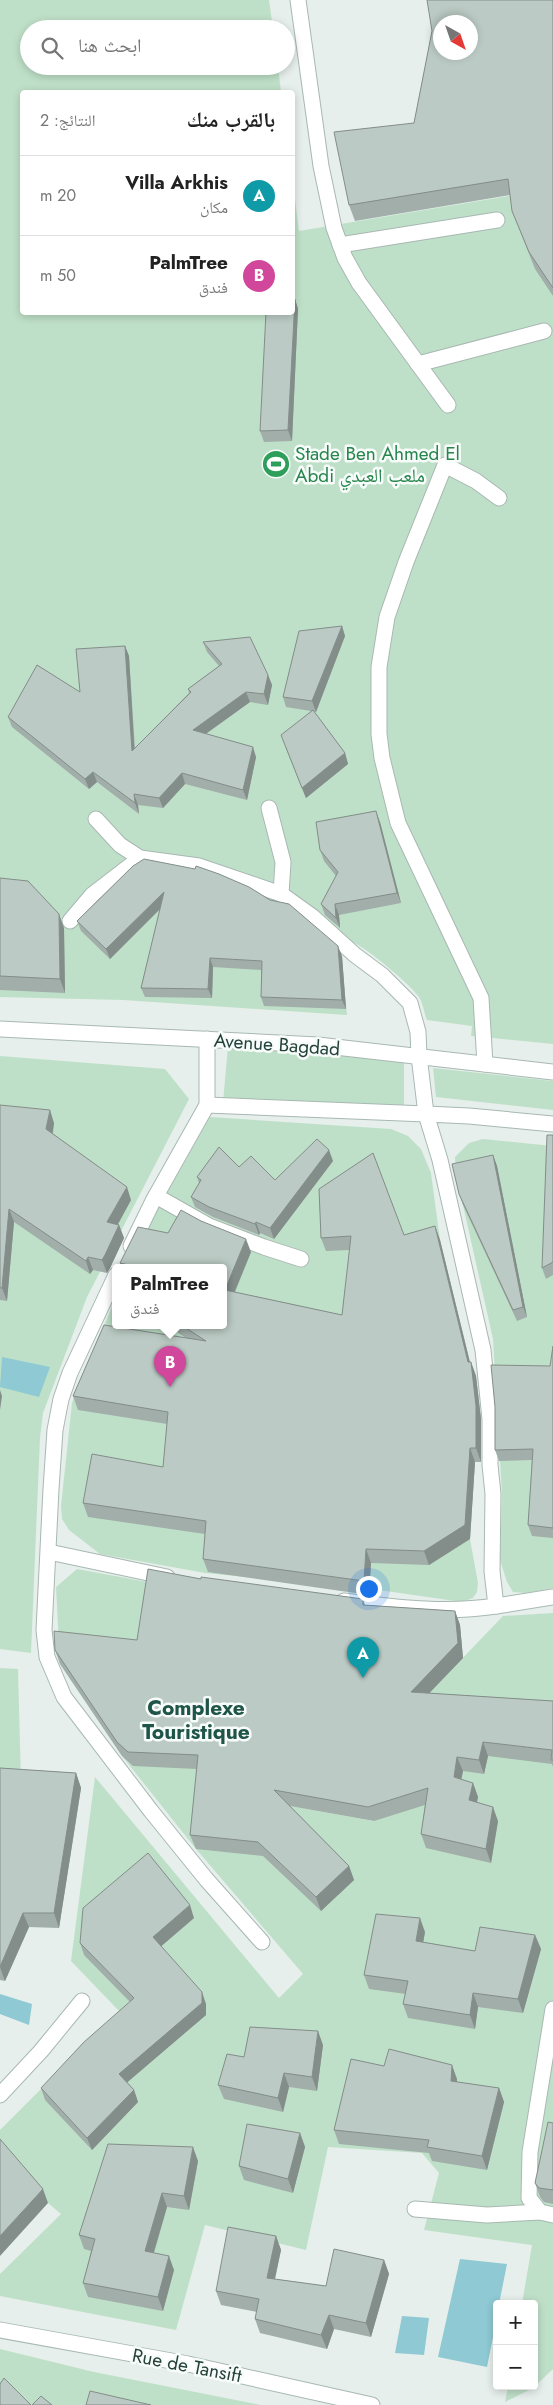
<!DOCTYPE html>
<html lang="ar">
<meta charset="utf-8">
<style>
:root{--surface:#fff;--page:#f6f6f6;--text:#222;--muted:#767676;--line:#e0e0e0;--accent:#0f766e}
body{margin:0;font-family:Jost,"Noto Naskh Arabic",sans-serif;background:var(--page);color:var(--text);direction:rtl}
.controls{position:absolute;right:15px;bottom:15px;display:grid;overflow:hidden;border-radius:5px;box-shadow:0 2px 8px #0003}
.controls button{width:45px;height:45px;display:grid;place-items:center;padding:0;border:0;border-bottom:1px solid var(--line);background:var(--surface);color:var(--text);font:25px sans-serif}
.compass{position:absolute;left:433px;top:15px;width:45px;height:45px;border-radius:50%;background:var(--surface);box-shadow:0 2px 8px #0003;rotate:140deg}
.you{position:absolute;left:368px;top:1588px;width:18px;height:18px;margin:-12px;border:4px solid #fff;border-radius:50%;background:#1a73e8;box-shadow:0 0 0 8px #1a73e833}
.badge{display:grid;place-items:center;width:32px;height:32px;border-radius:50%;background:var(--accent);color:#fff;font-size:16px;font-weight:700}
.pin{position:absolute;translate:-50% -41px;filter:drop-shadow(0 1px 2px #0008)}
.pin::after{content:'';position:absolute;top:26px;width:18px;height:15px;background:inherit;clip-path:polygon(0 0,100% 0,50% 100%)}
.popup{position:absolute;left:112px;top:1264px;width:115px;height:65px;box-sizing:border-box;display:grid;place-content:center;border-radius:5px;background:var(--surface);filter:drop-shadow(0 1px 4px #0005);font-size:16px;white-space:nowrap;color:var(--muted)}
.popup b{font-size:19px;color:var(--text)}
.popup::after{content:'';position:absolute;left:50%;top:100%;margin-left:-10px;border:10px solid transparent;border-top-color:var(--surface)}
.list{margin:0;padding:0;list-style:none}
h2{display:flex;justify-content:space-between;align-items:center;height:65px;margin:0;padding:0 20px;font-size:21px}
h2 small{font-size:16px;font-weight:400;color:var(--muted)}
.list li{display:grid;grid-template-columns:32px 1fr auto;gap:15px;align-items:center;box-sizing:border-box;height:80px;padding:0 20px;border-top:1px solid var(--line)}
.list b{display:block;font-size:19px;white-space:nowrap}
.list p{margin:0;font-size:16px;white-space:nowrap;color:var(--muted)}
.list em{font-size:16px;font-style:normal;color:var(--muted)}
.icon{flex:none;width:28px;height:28px;fill:none;stroke:currentColor;stroke-width:2;stroke-linecap:round;stroke-linejoin:round}
.map{position:relative;flex:none;width:553px;height:2405px;overflow:hidden;direction:ltr}
.search{position:absolute;background:var(--surface);box-shadow:0 2px 8px #0003;left:20px;top:20px;width:275px;height:55px;display:flex;align-items:center;gap:12px;box-sizing:border-box;padding:0 18px;border-radius:28px;color:var(--muted);font-size:19px}
.panel{position:absolute;background:var(--surface);box-shadow:0 2px 8px #0003;left:20px;top:90px;width:275px;height:225px;border-radius:5px;direction:rtl}
.map>svg:first-child{display:block}
</style>
<div class="map">
<svg width="553" height="2405" viewBox="0 0 553 2405">
<rect width="100%" height="100%" fill="#e6efeb"/>
<g fill="#bfe0c8">
<path d="M 0,0 L 269,0 L 273,29 L 29,29 L 29,66 L 278,66 L 281,92 L 22,92 L 22,312 L 292,312 L 293,184 L 299,231 L 514,195 L 553,0 L 553,1044 L 471,1036 L 472,1026 L 427,1020 C 424,1013 423,1003 419,997 C 412,986 363,944 351,942 L 341,952 L 347,1015 L 123,1000 L 0,997 Z"/>
<path d="M 228,1047 L 404,1060 L 404,1109 L 223,1102 Z"/>
<path d="M 0,1056 L 165,1069 L 189,1099 L 87,1297 L 43,1413 L 40,1438 L 31,1653 L 0,1649 Z"/>
<path d="M 433,1068 L 553,1081 L 553,1110 L 436,1097 Z"/>
<path d="M 210,1117 L 391,1129 L 408,1136 L 421,1149 L 431,1173 L 440,1240 L 471,1369 L 470,1539 L 478,1583 L 477,1592 L 473,1598 L 462,1602 L 379,1590 L 205,1573 L 100,1554 L 69,1530 L 62,1519 L 61,1506 L 72,1403 L 79,1383 L 116,1298 L 116,1326 L 224,1326 L 224,1268 L 140,1241 Z"/>
<path d="M 483,1139 L 553,1146 L 553,1588 L 526,1593 L 513,1592 L 507,1582 L 500,1560 L 502,1495 L 493,1339 L 456,1174 L 455,1157 L 469,1143 Z"/>
<path d="M 77,1569 L 153,1583 L 285,1805 L 373,1821 L 382,1818 L 380,1744 L 503,1616 L 553,1613 L 553,2369 L 533,2388 L 505,2402 L 508,2386 L 534,2386 L 534,2304 L 522,2304 L 532,2245 L 424,2230 L 439,2173 L 422,2153 L 328,2147 L 306,2250 L 205,2225 L 176,2330 L 0,2296 L 0,2274 L 61,2214 L 48,2203 L 0,2147 L 0,2130 L 119,2011 L 71,1961 L 95,1777 L 279,1998 L 303,1974 L 196,1849 L 122,1756 L 60,1664 L 56,1587 Z"/>
<path d="M 0,1668 L 18,1669 L 21,1784 L 0,1782 Z"/>
<path d="M 0,2349 L 94,2372 L 261,2405 L 0,2405 Z"/>
</g>
<g fill="#8ec9d4">
<path d="M 2,1357 L 50,1367 L 39,1397 L 0,1387 Z"/>
<path d="M 0,1994 L 32,2004 L 29,2025 L 0,2014 Z"/>
<path d="M 460,2259 L 507,2264 L 499,2304 L 497,2304 L 497,2317 L 487,2367 L 438,2357 Z"/>
<path d="M 402,2316 L 429,2318 L 424,2355 L 395,2353 Z"/>
</g>
<g fill="none" stroke-linecap="round" stroke-linejoin="round">
<defs>
<g id="service">
<path d="M 298,0 L 321,166 L 334,228 L 345,258 L 359,283 L 448,405"/>
<path d="M 340,245 L 497,220"/>
<path d="M 418,364 L 544,331"/>
<path d="M 269,808 L 283,862 L 281,894"/>
<path d="M 96,819 L 120,845 L 140,858 L 199,866 L 281,894 L 313,917 L 355,955 L 382,975 L 410,1003 L 418,1032 L 419,1056"/>
<path d="M 70,921 L 92,895 L 140,858"/>
<path d="M 485,1064 L 481,998 L 398,823 L 382,758 L 379,734 L 379,667 L 387,617 L 406,562 L 445,465 L 476,481 L 499,498"/>
<path d="M 156,1196 L 209,1226 L 264,1247 L 301,1259"/>
<path d="M 553,2009 L 530,2152 L 529,2198 L 540,2212 L 553,2215"/>
</g>
<g id="minor">
<path d="M 0,1029 L 318,1045 L 553,1072"/>
<path d="M 207,1105 L 426,1114 L 419,1056"/>
<path d="M 131,1246 L 153,1201 L 207,1105 L 207,1039"/>
<path d="M 116,1275 L 70,1373 L 61,1399 L 55,1430 L 51,1489 L 44,1630 L 47,1657 L 64,1697 L 151,1811 L 206,1879 L 262,1942"/>
<path d="M 49,1552 L 167,1577"/>
<path d="M 344,1601 C 395,1607 444,1614 496,1606 L 492,1571 L 493,1494 L 490,1465 L 490,1419 L 483,1350 L 440,1160 L 426,1114 L 469,1116 L 553,1124"/>
<path d="M 496,1606 L 553,1597"/>
<path d="M 0,2095 L 41,2051 L 82,2001"/>
<path d="M 415,2209 L 487,2215 L 540,2212"/>
<path d="M 0,2330 L 188,2364 L 372,2405"/>
</g>
</defs>
<use href="#service" stroke="#a8b8b2" stroke-width="17"/>
<use href="#minor" stroke="#a8b8b2" stroke-width="17"/>
<use href="#service" stroke="#fff" stroke-width="15"/>
<use href="#minor" stroke="#fff" stroke-width="15"/>
</g>
<g fill="#a1aea9">
<path d="M 553,0 L 553,296 L 535,269 L 512,211 L 510,195 L 355,221 L 349,205 L 414,123 L 432,31 Z"/>
<path d="M 295,299 L 298,309 L 292,441 L 264,442 L 260,431 Z"/>
<path d="M 342,626 L 345,636 L 316,712 L 314,712 L 345,753 L 348,764 L 306,798 L 285,746 L 311,711 L 286,707 L 283,697 Z"/>
<path d="M 203,642 L 268,675 L 272,685 L 268,705 L 250,702 L 206,734 L 256,757 L 247,800 L 185,784 L 163,808 L 138,805 L 139,814 L 97,782 L 89,789 L 12,727 L 8,717 L 80,692 L 125,646 L 129,656 L 135,748 L 189,693 L 188,689 L 219,666 L 207,652 Z"/>
<path d="M 380,822 L 401,903 L 339,915 L 340,928 L 325,915 L 321,904 L 336,876 L 324,861 L 320,850 Z"/>
<path d="M 133,866 L 342,956 L 346,1009 L 264,1006 L 261,997 L 261,970 L 213,967 L 212,998 L 145,997 L 141,988 L 160,909 L 110,959 L 81,931 L 77,921 Z"/>
<path d="M 0,878 L 64,928 L 65,993 L 0,990 Z"/>
<path d="M 0,1105 L 54,1123 L 53,1134 L 131,1200 L 118,1224 L 119,1225 L 124,1238 L 110,1268 L 107,1273 L 93,1270 L 90,1274 L 14,1222 L 7,1301 L 0,1300 Z"/>
<path d="M 553,1135 L 553,1275 L 546,1279 L 542,1268 Z"/>
<path d="M 493,1155 L 497,1166 L 527,1317 L 517,1321 L 463,1205 L 459,1194 Z"/>
<path d="M 333,1161 L 274,1239 L 260,1233 L 259,1235 L 213,1217 L 195,1207 L 191,1197 L 199,1183 L 197,1177 L 239,1167 L 275,1180 Z"/>
<path d="M 319,1189 L 404,1235 L 435,1226 L 440,1240 L 470,1362 L 471,1362 L 476,1376 L 481,1419 L 481,1462 L 475,1462 L 470,1539 L 429,1565 L 371,1563 L 369,1595 L 208,1572 L 203,1559 L 205,1534 L 88,1517 L 83,1503 L 163,1467 L 167,1424 L 78,1410 L 73,1396 L 186,1338 L 168,1326 L 224,1326 L 224,1268 L 122,1268 L 120,1263 L 168,1233 L 201,1221 L 251,1252 L 235,1292 L 342,1315 L 350,1250 L 326,1251 L 321,1238 Z"/>
<path d="M 553,1346 L 553,1538 L 532,1536 L 528,1525 L 532,1460 L 499,1461 L 495,1450 L 550,1366 Z"/>
<path d="M 201,1579 L 363,1599 L 365,1605 L 455,1611 L 460,1625 L 463,1658 L 429,1693 L 553,1701 L 553,1767 L 552,1764 L 488,1756 L 484,1774 L 463,1771 L 461,1779 L 473,1783 L 478,1797 L 477,1803 L 498,1821 L 491,1863 L 426,1848 L 421,1834 L 425,1805 L 374,1821 L 290,1806 L 349,1866 L 354,1880 L 321,1911 L 263,1856 L 196,1849 L 190,1835 L 197,1769 L 133,1766 L 122,1756 L 60,1664 L 55,1650 L 137,1640 Z"/>
<path d="M 0,1768 L 76,1773 L 81,1788 L 59,1928 L 29,1927 L 5,1981 L 0,1980 Z"/>
<path d="M 194,1918 L 161,1946 L 206,2004 L 206,2015 L 127,2082 L 134,2090 L 138,2102 L 92,2150 L 45,2100 L 41,2088 L 130,2002 L 84,1955 L 80,1943 Z"/>
<path d="M 425,1932 L 423,1942 L 475,1951 L 535,1935 L 541,1949 L 523,2013 L 478,2007 L 475,2029 L 408,2018 L 403,2004 L 406,1994 L 369,1989 L 364,1975 Z"/>
<path d="M 323,2045 L 317,2091 L 289,2087 L 283,2112 L 224,2099 L 218,2085 L 244,2057 Z"/>
<path d="M 457,2079 L 457,2082 L 499,2088 L 504,2102 L 487,2170 L 432,2161 L 429,2153 L 339,2144 L 334,2130 Z"/>
<path d="M 553,2123 L 553,2204 L 544,2202 L 540,2197 L 535,2183 Z"/>
<path d="M 300,2133 L 305,2147 L 293,2193 L 244,2180 L 239,2166 Z"/>
<path d="M 198,2161 L 189,2210 L 167,2207 L 154,2253 L 174,2270 L 163,2311 L 88,2297 L 83,2283 L 91,2251 L 84,2249 L 79,2235 Z"/>
<path d="M 276,2236 L 281,2250 L 275,2279 L 326,2286 L 384,2260 L 389,2274 L 371,2337 L 334,2329 L 327,2349 L 260,2333 L 255,2319 L 257,2312 L 221,2305 L 216,2291 Z"/>
</g>
<g fill="#838d89">
<path d="M 295,299 L 298,309 L 292,441 L 288,430 Z"/>
<path d="M 342,626 L 345,636 L 316,712 L 312,701 Z"/>
<path d="M 125,646 L 129,656 L 135,762 L 132,751 Z"/>
<path d="M 268,675 L 272,685 L 268,705 L 264,694 Z"/>
<path d="M 246,692 L 250,702 L 197,740 L 193,730 Z"/>
<path d="M 253,747 L 256,757 L 247,800 L 243,790 Z"/>
<path d="M 345,753 L 348,764 L 306,798 L 302,788 Z"/>
<path d="M 93,772 L 97,782 L 89,789 L 85,779 Z"/>
<path d="M 182,773 L 185,784 L 163,808 L 159,798 Z"/>
<path d="M 134,794 L 138,805 L 139,814 L 135,803 Z"/>
<path d="M 376,811 L 380,822 L 401,903 L 397,893 Z"/>
<path d="M 164,892 L 167,902 L 110,959 L 106,949 Z"/>
<path d="M 335,904 L 339,915 L 340,928 L 336,918 Z"/>
<path d="M 59,914 L 64,928 L 65,993 L 60,979 Z"/>
<path d="M 338,946 L 342,956 L 346,1009 L 342,1000 Z"/>
<path d="M 210,958 L 213,967 L 212,998 L 208,989 Z"/>
<path d="M 50,1110 L 54,1123 L 51,1142 L 46,1129 Z"/>
<path d="M 329,1150 L 333,1161 L 274,1239 L 270,1228 Z"/>
<path d="M 493,1155 L 497,1166 L 527,1317 L 523,1307 Z"/>
<path d="M 127,1187 L 131,1200 L 112,1235 L 107,1222 Z"/>
<path d="M 9,1209 L 14,1222 L 7,1301 L 2,1288 Z"/>
<path d="M 256,1222 L 260,1233 L 259,1235 L 255,1224 Z"/>
<path d="M 119,1225 L 124,1238 L 110,1268 L 107,1273 L 102,1260 Z"/>
<path d="M 435,1226 L 440,1240 L 472,1371 L 471,1362 L 476,1376 L 481,1419 L 481,1462 L 476,1448 L 468,1362 Z"/>
<path d="M 246,1239 L 251,1252 L 230,1303 L 225,1290 Z"/>
<path d="M 88,1257 L 93,1270 L 90,1274 L 86,1261 Z"/>
<path d="M 0,1390 L 2,1396 L 0,1410 Z"/>
<path d="M 470,1448 L 475,1462 L 470,1539 L 429,1565 L 424,1551 Z"/>
<path d="M 366,1549 L 371,1563 L 369,1595 L 364,1581 Z"/>
<path d="M 455,1611 L 460,1625 L 463,1658 L 417,1706 L 411,1692 Z"/>
<path d="M 483,1742 L 488,1756 L 484,1774 L 479,1760 Z"/>
<path d="M 457,1757 L 463,1771 L 459,1791 L 454,1777 Z"/>
<path d="M 76,1773 L 81,1788 L 59,1928 L 54,1913 Z"/>
<path d="M 473,1783 L 478,1797 L 474,1815 L 469,1800 Z"/>
<path d="M 493,1807 L 498,1821 L 491,1863 L 486,1849 Z"/>
<path d="M 349,1866 L 354,1880 L 321,1911 L 316,1897 Z"/>
<path d="M 190,1905 L 194,1918 L 158,1949 L 153,1937 Z"/>
<path d="M 23,1913 L 29,1927 L 5,1981 L 0,1967 Z"/>
<path d="M 420,1918 L 425,1932 L 421,1955 L 416,1941 Z"/>
<path d="M 535,1935 L 541,1949 L 523,2013 L 518,1999 Z"/>
<path d="M 202,1992 L 206,2004 L 206,2015 L 123,2086 L 119,2074 Z"/>
<path d="M 473,1993 L 478,2007 L 475,2029 L 470,2015 Z"/>
<path d="M 318,2031 L 323,2045 L 317,2091 L 312,2077 Z"/>
<path d="M 452,2065 L 457,2079 L 456,2095 L 451,2081 Z"/>
<path d="M 284,2073 L 289,2087 L 283,2112 L 278,2098 Z"/>
<path d="M 499,2088 L 504,2102 L 487,2170 L 482,2156 Z"/>
<path d="M 134,2090 L 138,2102 L 92,2150 L 87,2138 Z"/>
<path d="M 300,2133 L 305,2147 L 293,2193 L 288,2179 Z"/>
<path d="M 193,2147 L 198,2161 L 189,2210 L 184,2196 Z"/>
<path d="M 43,2189 L 48,2203 L 0,2256 L 0,2236 Z"/>
<path d="M 162,2193 L 167,2207 L 150,2265 L 145,2251 Z"/>
<path d="M 276,2236 L 281,2250 L 272,2292 L 267,2278 Z"/>
<path d="M 169,2256 L 174,2270 L 163,2311 L 158,2297 Z"/>
<path d="M 384,2260 L 389,2274 L 371,2337 L 366,2323 Z"/>
<path d="M 329,2315 L 334,2329 L 327,2349 L 321,2335 Z"/>
</g>
<g fill="#bbcac4" stroke="#838d89" fill-rule="evenodd">
<path d="M 427,0 L 553,0 L 553,288 L 529,252 L 512,211 L 508,179 L 349,205 L 334,132 L 414,123 L 432,31 ZM 440,22 L 470,22 L 470,52 L 440,52 Z"/>
<path d="M 292,299 L 295,299 L 288,430 L 260,431 L 266,312 L 292,312 Z"/>
<path d="M 342,626 L 312,701 L 283,697 L 299,631 Z"/>
<path d="M 250,637 L 268,675 L 264,694 L 246,692 L 193,730 L 253,747 L 243,790 L 182,773 L 159,798 L 134,794 L 135,803 L 93,772 L 85,779 L 8,717 L 37,665 L 80,692 L 76,649 L 125,646 L 132,751 L 191,692 L 188,689 L 222,664 L 203,642 Z"/>
<path d="M 313,710 L 345,753 L 302,788 L 281,735 Z"/>
<path d="M 376,811 L 397,893 L 335,904 L 336,918 L 321,904 L 338,872 L 320,850 L 316,822 Z"/>
<path d="M 144,859 L 195,869 L 196,866 L 219,874 L 249,887 L 270,900 L 289,904 L 338,946 L 342,1000 L 261,997 L 262,961 L 210,958 L 208,989 L 141,988 L 164,892 L 106,949 L 77,921 L 133,866 Z"/>
<path d="M 0,878 L 28,881 L 59,914 L 60,979 L 0,976 Z"/>
<path d="M 0,1105 L 50,1110 L 46,1129 L 127,1187 L 107,1222 L 119,1225 L 105,1255 L 102,1260 L 88,1257 L 86,1261 L 9,1209 L 2,1288 L 0,1288 Z"/>
<path d="M 547,1135 L 553,1135 L 553,1262 L 542,1268 Z"/>
<path d="M 317,1139 L 329,1150 L 270,1228 L 256,1222 L 255,1224 L 209,1207 L 191,1197 L 201,1180 L 197,1177 L 219,1147 L 239,1167 L 251,1156 L 275,1180 Z"/>
<path d="M 373,1153 L 404,1235 L 435,1226 L 468,1362 L 471,1362 L 476,1406 L 476,1448 L 470,1448 L 465,1525 L 424,1551 L 366,1549 L 364,1581 L 203,1559 L 206,1521 L 83,1503 L 92,1454 L 163,1467 L 168,1412 L 73,1396 L 104,1325 L 206,1341 L 183,1326 L 224,1326 L 224,1268 L 141,1268 L 120,1263 L 138,1227 L 168,1233 L 181,1210 L 201,1221 L 246,1239 L 225,1290 L 342,1315 L 351,1236 L 321,1238 L 319,1189 Z"/>
<path d="M 493,1155 L 523,1307 L 513,1310 L 459,1194 L 452,1164 Z"/>
<path d="M 553,1346 L 553,1528 L 528,1525 L 533,1449 L 495,1450 L 495,1407 L 491,1365 L 550,1366 Z"/>
<path d="M 148,1569 L 201,1579 L 201,1577 L 363,1599 L 363,1605 L 455,1611 L 458,1643 L 411,1692 L 553,1701 L 553,1760 L 551,1760 L 552,1750 L 483,1742 L 479,1760 L 457,1757 L 454,1777 L 473,1783 L 469,1800 L 493,1807 L 486,1849 L 421,1834 L 428,1788 L 368,1807 L 274,1790 L 349,1866 L 316,1897 L 258,1842 L 190,1835 L 198,1755 L 128,1752 L 117,1742 L 55,1650 L 54,1631 L 137,1640 Z"/>
<path d="M 0,1768 L 76,1773 L 54,1913 L 23,1913 L 0,1967 Z"/>
<path d="M 148,1853 L 190,1905 L 153,1937 L 202,1992 L 202,2003 L 119,2074 L 134,2090 L 87,2138 L 41,2088 L 84,2042 L 134,1998 L 80,1943 L 83,1908 Z"/>
<path d="M 376,1914 L 420,1918 L 416,1941 L 475,1951 L 480,1927 L 535,1935 L 518,1999 L 473,1993 L 470,2015 L 403,2004 L 408,1981 L 364,1975 Z"/>
<path d="M 250,2027 L 318,2031 L 312,2077 L 284,2073 L 278,2098 L 218,2085 L 227,2054 L 244,2057 Z"/>
<path d="M 389,2049 L 452,2065 L 451,2081 L 499,2088 L 482,2156 L 427,2147 L 429,2140 L 334,2130 L 351,2059 L 384,2066 Z"/>
<path d="M 548,2122 L 553,2123 L 553,2190 L 539,2188 L 535,2183 Z"/>
<path d="M 247,2124 L 300,2133 L 288,2179 L 239,2166 Z"/>
<path d="M 0,2139 L 43,2189 L 0,2236 Z"/>
<path d="M 108,2144 L 193,2147 L 184,2196 L 162,2193 L 145,2251 L 169,2256 L 158,2297 L 83,2283 L 95,2239 L 79,2235 Z"/>
<path d="M 228,2227 L 276,2236 L 267,2278 L 326,2286 L 334,2249 L 384,2260 L 366,2323 L 329,2315 L 321,2335 L 255,2319 L 259,2299 L 216,2291 Z"/>
<path d="M 4,2378 L 31,2405 L 0,2405 L 0,2384 Z"/>
<path d="M 90,2391 L 151,2405 L 86,2405 Z"/>
<path d="M 41,2396 L 52,2405 L 32,2405 Z"/>
</g>
<defs>
<symbol id="stadium-disc" viewBox="-11 -11 22 22"><circle r="9.5" fill="#2e9e5b" stroke="#f7fbf9"/><path d="M0-5a6.5 5 0 1 0 0 10a6.5 5 0 1 0 0-10ZM-3.5-1.8h7v3.6h-7Z" fill="#fff"/></symbol>
</defs>
<g fill-rule="evenodd">
<use href="#stadium-disc" x="260" y="448" width="32" height="32"/>
</g>
<g text-anchor="middle" stroke-width="5" stroke-linejoin="round" paint-order="stroke">
<g font-size="19" fill="#27864d" stroke="#f7fbf9" text-anchor="start">
<text x="295" y="460">Stade Ben Ahmed El<tspan x="295" dy="22">Abdi ملعب العبدي</tspan></text>
</g>
<g font-size="19" fill="#24423a" stroke="#f7fbf9">
<text transform="translate(277 1044) rotate(4)" y="7">Avenue Bagdad</text>
<text transform="translate(187 2365) rotate(11)" y="7">Rue de Tansift</text>
</g>
<g font-size="21" font-weight="bold" fill="#1f5548" stroke="#f7fbf9">
<text x="196" y="1715">Complexe<tspan x="196" dy="24">Touristique</tspan></text>
</g>
</g>
</svg>
<div class="controls">
<button>+</button>
<button>−</button>
</div>
<svg class="compass" viewBox="-18 -18 36 36"><path d="M0-13l5 13h-10z" fill="#e53935"/><path d="M0 13l5-13h-10z" fill="#767676"/></svg>
<div class="you"></div>
<div class="pin badge" style="left:363px;top:1678px;background:#0f9aa8">A</div>
<div class="pin badge" style="left:170px;top:1387px;background:#d1479c">B</div>
<div class="popup"><b>PalmTree</b>فندق</div>
<div class="search"><svg class="icon" aria-label="search" viewBox="0 0 24 24"><circle cx="10" cy="10" r="6"/><path d="M15 15l6 6"/></svg>ابحث هنا</div>
<section class="panel">
<h2>بالقرب منك<small>النتائج: 2</small></h2>
<ul class="list">
<li><span class="badge" style="background:#0f9aa8">A</span><div><b>Villa Arkhis</b><p>مكان</p></div><em>20 m</em></li>
<li><span class="badge" style="background:#d1479c">B</span><div><b>PalmTree</b><p>فندق</p></div><em>50 m</em></li>
</ul>
</section>
</div>
